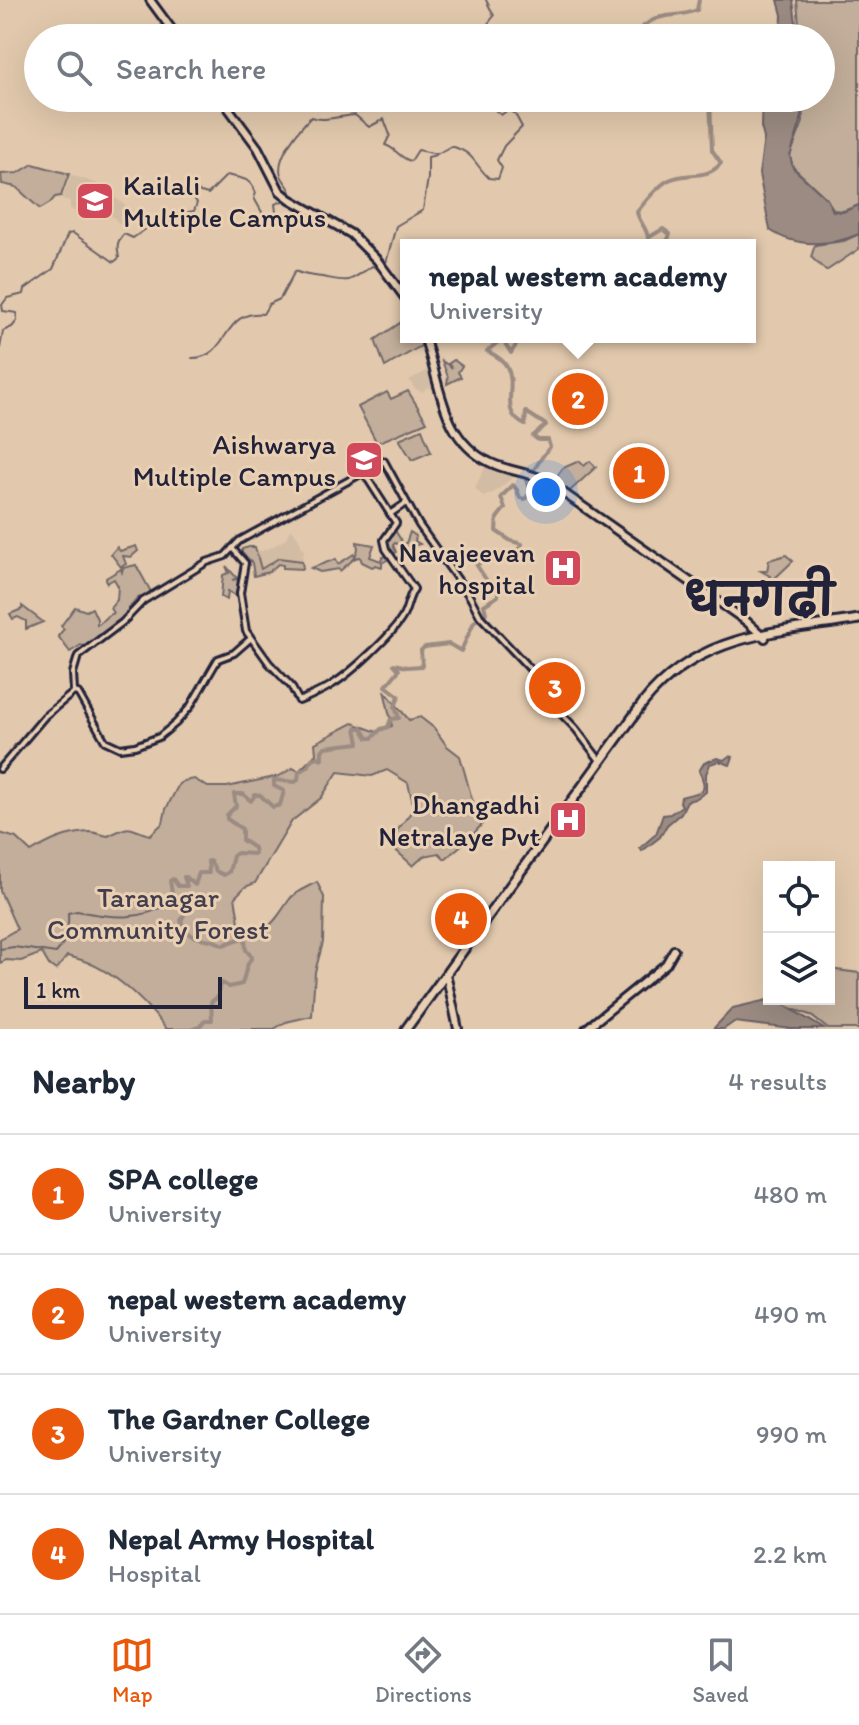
<!DOCTYPE html>
<meta charset="utf-8">
<style>
:root{--surface:#fff;--page:#f2f2f3;--text:#1f2937;--muted:#747a83;--line:#e0e1e3;--accent:#ea580c}
body{margin:0;font-family:Itim,"Playpen Sans Deva",sans-serif;background:var(--page);color:var(--text)}
.controls{position:absolute;right:24px;bottom:24px;display:grid;overflow:hidden;border-radius:0px;box-shadow:0 8px 32px #0002}
.controls button{width:72px;height:72px;display:grid;place-items:center;padding:0;border:0;border-bottom:2px solid var(--line);background:var(--surface);color:var(--text);font:40px sans-serif}
.scale{position:absolute;left:24px;bottom:20px;width:198px;box-sizing:border-box;padding-left:8px;border:4px solid #22223b;border-top:0;font-size:22px;line-height:28px;white-space:nowrap;color:#22223b;-webkit-text-stroke:6px #ead0b2;paint-order:stroke}
.you{position:absolute;left:546px;top:492px;width:28px;height:28px;margin:-20px;border:6px solid #fff;border-radius:50%;background:#1a73e8;box-shadow:0 0 0 12px #1a73e833}
.badge{display:grid;place-items:center;width:52px;height:52px;border-radius:50%;background:var(--accent);color:#fff;font-size:26px;font-weight:700}
.pin{position:absolute;translate:-50% -50%;border:4px solid #fff;box-shadow:0 2px 8px #0006}
.popup{position:absolute;left:400px;top:239px;width:356px;height:104px;box-sizing:border-box;display:grid;place-content:center;border-radius:0px;background:var(--surface);filter:drop-shadow(0 2px 6px #0005);font-size:26px;white-space:nowrap;color:var(--muted)}
.popup b{font-size:30px;color:var(--text)}
.popup::after{content:'';position:absolute;left:50%;top:100%;margin-left:-16px;border:16px solid transparent;border-top-color:var(--surface)}
.list{margin:0;padding:0;list-style:none}
h2{display:flex;justify-content:space-between;align-items:center;height:104px;margin:0;padding:0 32px;font-size:34px}
h2 small{font-size:26px;font-weight:400;color:var(--muted)}
.list li{display:grid;grid-template-columns:52px 1fr auto;gap:24px;align-items:center;box-sizing:border-box;height:120px;padding:0 32px;border-top:2px solid var(--line)}
.list b{display:block;font-size:30px;white-space:nowrap}
.list p{margin:0;font-size:26px;white-space:nowrap;color:var(--muted)}
.list em{font-size:26px;font-style:normal;color:var(--muted)}
.icon{flex:none;width:44px;height:44px;fill:none;stroke:currentColor;stroke-width:2;stroke-linecap:round;stroke-linejoin:round}
.map{position:relative;flex:none;width:859px;height:1029px;overflow:hidden}
.search{position:absolute;background:var(--surface);box-shadow:0 8px 32px #0002;left:24px;right:24px;top:24px;height:88px;display:flex;align-items:center;gap:20px;box-sizing:border-box;padding:0 28px;border-radius:44px;color:var(--muted);font-size:30px}
.sheet{height:584px;background:var(--surface)}
nav{display:flex;justify-content:space-around;align-items:center;box-sizing:border-box;height:112px;border-top:2px solid var(--line);background:var(--surface);font-size:22px;color:var(--muted)}
nav a{display:grid;justify-items:center;gap:4px}
nav .on{color:var(--accent)}
.map>svg:first-child{display:block}
</style>
<div class="map">
<svg width="859" height="1029" viewBox="0 0 859 1029">
<rect width="100%" height="100%" fill="#e2c9ad"/>
<filter id="ink" filterUnits="userSpaceOnUse"><feTurbulence type="fractalNoise" baseFrequency=".0125" numOctaves="2"/><feDisplacementMap in="SourceGraphic" scale="16" xChannelSelector="R" yChannelSelector="G"/><feConvolveMatrix kernelMatrix="1 2 1 2 8 2 1 2 1" color-interpolation-filters="sRGB"/></filter>
<g filter="url(#ink)">
<g fill="#d3bca4">
<path d="M 71,175 L 96,183 L 134,212 L 129,218 L 127,227 L 121,225 L 106,210 L 97,212 L 82,208 L 78,214 L 70,208 L 70,201 L 62,199 Z"/>
<path d="M 431,369 L 435,392 L 429,387 L 422,392 L 415,389 L 409,380 Z"/>
<path d="M 487,463 L 517,474 L 495,492 L 483,497 L 475,488 Z"/>
<path d="M 291,528 L 298,537 L 304,552 L 302,562 L 282,561 L 263,570 L 257,565 L 256,550 L 262,551 L 272,547 L 285,539 Z"/>
</g>
<g fill="#c2ae9a" stroke="#72686a" stroke-width="2">
<path d="M 797,0 L 859,0 L 859,205 L 843,211 L 834,210 L 826,198 L 793,167 L 790,156 L 803,122 L 802,98 L 821,98 L 821,38 L 800,38 Z"/>
<path d="M 33,164 L 69,174 L 61,196 L 55,197 L 50,203 L 40,209 L 16,187 L 2,184 L 1,174 L 18,173 Z"/>
<path d="M 859,234 L 859,249 L 826,271 L 811,257 L 815,245 L 844,241 Z"/>
<path d="M 406,319 L 406,337 L 424,337 L 426,343 L 385,367 L 375,340 Z"/>
<path d="M 454,360 L 462,366 L 458,372 L 461,377 L 447,384 L 448,377 L 442,361 L 452,368 L 448,364 Z"/>
<path d="M 408,391 L 427,422 L 377,443 L 358,407 L 387,392 L 391,399 Z"/>
<path d="M 422,429 L 431,452 L 412,460 L 399,439 Z"/>
<path d="M 579,461 L 584,466 L 590,461 L 596,467 L 569,492 L 554,480 L 563,468 Z"/>
<path d="M 392,532 L 396,532 L 401,540 L 400,544 L 406,543 L 410,532 L 416,536 L 415,541 L 420,544 L 413,546 L 413,550 L 395,543 L 393,545 L 396,552 L 393,556 L 385,540 Z"/>
<path d="M 357,542 L 374,545 L 370,557 L 381,561 L 383,557 L 389,555 L 392,557 L 382,563 L 382,567 L 376,565 L 372,567 L 362,562 L 360,557 L 355,558 L 340,571 L 339,569 L 320,572 L 311,568 L 336,559 L 338,564 L 354,554 L 355,557 L 358,549 Z"/>
<path d="M 136,546 L 138,551 L 131,557 L 123,556 L 126,564 L 121,567 L 111,554 L 117,547 L 120,551 Z"/>
<path d="M 249,547 L 255,547 L 261,569 L 279,558 L 302,561 L 303,569 L 283,568 L 283,565 L 278,564 L 269,572 L 254,576 L 252,563 L 242,553 L 242,549 Z"/>
<path d="M 786,555 L 793,561 L 770,583 L 763,579 L 768,579 L 770,576 L 761,571 L 767,571 L 769,560 Z"/>
<path d="M 136,565 L 150,590 L 150,595 L 143,599 L 139,597 L 129,608 L 132,612 L 86,647 L 81,645 L 70,652 L 58,636 L 64,629 L 61,626 L 75,607 L 86,611 L 92,608 L 97,619 L 97,625 C 104,621 104,616 113,613 L 110,608 L 117,600 L 118,586 L 114,579 L 107,583 L 106,578 L 121,569 L 122,572 L 123,568 Z"/>
<path d="M 226,566 L 237,578 L 232,580 L 238,579 L 236,596 L 228,591 L 227,600 L 221,597 L 223,575 L 229,573 Z"/>
<path d="M 22,606 L 43,622 L 26,629 L 26,621 L 18,617 L 13,619 L 10,614 L 22,609 Z"/>
<path d="M 384,690 L 409,720 L 420,717 L 434,728 L 447,746 L 460,756 L 472,799 L 483,823 L 471,837 L 445,859 L 439,853 L 424,856 L 413,866 L 388,843 L 414,808 L 408,783 L 387,770 L 372,776 L 338,772 L 321,798 L 292,821 L 255,883 L 245,887 L 235,897 L 239,922 C 265,943 275,920 289,900 C 295,891 308,887 317,882 L 324,897 L 323,942 L 315,972 L 312,1016 L 286,1022 L 274,1029 L 166,1029 C 142,997 107,964 67,956 L 56,970 L 49,965 L 42,953 L 21,961 L 6,960 L 0,963 L 0,939 L 17,929 L 0,891 L 0,833 L 16,838 L 31,852 C 50,841 66,833 89,832 C 96,832 101,835 108,836 C 134,823 127,829 150,835 L 163,823 L 166,809 L 179,784 L 184,781 L 194,779 L 208,787 L 227,787 L 279,776 L 293,768 L 299,771 L 316,754 L 315,743 L 353,723 L 377,732 L 392,726 Z"/>
<path d="M 829,969 L 859,973 L 859,1029 L 828,1029 L 810,1015 L 767,1000 L 829,999 Z"/>
</g>
<g fill="#9b8b82" stroke="#6b6166" stroke-width="2">
<path d="M 778,0 L 793,0 L 798,38 L 781,38 L 782,15 Z"/>
<path d="M 762,98 L 801,98 L 801,121 L 790,156 L 793,168 L 827,199 L 833,211 L 843,212 L 859,205 L 859,234 C 832,246 795,248 770,230 L 759,174 L 764,138 L 761,127 Z"/>
<path d="M 729,756 L 733,757 L 730,765 L 719,761 L 710,764 L 706,774 L 706,792 L 695,799 L 687,801 L 681,813 L 667,825 L 660,837 L 642,851 L 640,848 L 656,834 L 663,815 L 670,814 L 682,806 L 680,802 L 681,797 C 696,791 712,797 699,771 L 704,763 L 717,758 L 724,760 Z"/>
<path d="M 767,1000 L 781,1003 L 824,1029 L 793,1029 L 734,1022 L 724,1029 L 713,1029 L 733,1008 Z"/>
</g>
<g fill="none" stroke-linecap="round" stroke-linejoin="round">
<g stroke="#6b6166" stroke-width="2">
<path d="M 486,0 L 494,16 L 482,31 L 488,34 L 511,33 L 515,38"/>
<path d="M 0,348 L 3,331 L 12,327 L 17,321 L 17,313 L 3,311 L 2,305 L 7,298 L 24,294 L 25,289 L 53,269 L 68,234 L 73,233 L 114,262 L 119,258 C 117,247 116,242 124,234 L 133,238 L 157,221 L 169,225 L 177,214 L 194,211 L 197,203 L 192,194 L 193,190 L 208,194 L 227,175 C 241,179 249,176 256,193 L 254,198 L 263,214 L 273,216 L 276,212 L 275,204 L 286,200 L 291,192 C 289,186 283,181 281,175 C 275,157 300,128 311,117 C 323,122 341,116 355,115 L 369,127 L 384,119 L 390,135 L 385,145 C 396,148 399,158 411,161 L 418,150 L 437,154 L 451,146 C 475,153 473,163 489,178 L 498,179 L 502,168 L 497,160 L 504,146 L 522,127 L 515,114 L 508,110 L 501,115 L 494,109 L 499,98"/>
<path d="M 192,358 C 229,359 222,309 263,314 L 269,304 L 280,299 L 295,271 C 305,276 311,275 322,277 C 351,282 345,284 372,266 L 376,268 L 386,263 L 396,226 L 423,210 L 428,178 L 428,157 L 436,155"/>
<path d="M 0,949 L 14,947 L 56,953 C 66,942 69,927 68,913 L 77,911 C 112,918 142,922 173,901"/>
</g>
<g stroke="#9b8b82" stroke-width="4">
<path d="M 638,38 L 639,30 C 663,9 672,20 697,10 L 699,0"/>
<path d="M 666,245 L 670,234 L 663,229 L 648,238 C 647,228 639,222 637,212 C 644,203 659,185 669,180 C 688,171 707,181 721,163 L 712,150 L 710,98"/>
<path d="M 193,1029 L 199,1027 L 205,1020 L 212,1020 L 211,1002 L 218,997 L 219,986 L 222,983 L 229,987 L 242,984 C 246,973 245,966 252,957 L 246,950 L 245,937 L 223,945 C 204,933 192,946 181,921 L 185,913 L 184,907 L 174,904 L 170,881 L 173,879 L 178,886 L 187,886 L 184,877 L 186,877 L 195,885 L 199,873 L 209,873 L 208,861 L 211,862 L 216,871 L 224,875 L 229,872 L 233,856 L 237,853 L 255,854 L 254,848 L 242,840 L 242,829 L 227,819 L 227,815 L 236,806 L 234,794 L 243,794 L 251,801 L 255,795 L 260,795 L 273,807 L 280,805 L 284,791 L 274,786 L 274,780 L 295,782 L 298,780 L 299,772 L 308,767 L 312,759 L 318,757 L 322,759 L 322,751 L 325,747 L 359,743 L 356,728 L 362,728 L 368,738 L 372,738 L 381,729 L 388,727 L 391,719 L 399,718 L 395,707 L 399,696 L 386,686 L 399,670 L 394,664 L 407,667 L 422,666 L 421,650 L 425,647 L 449,644 L 461,651 L 474,622 L 486,613 L 484,605 L 498,596 L 498,586 L 487,581 L 476,564 L 480,563 L 485,554 L 493,553 L 516,556 L 522,544 L 511,541 L 496,531 L 497,518 L 505,508 L 501,497 L 513,485 L 517,490 L 520,498 L 525,499 L 531,492 L 526,480 C 536,469 540,458 550,447 L 548,440 L 538,440 L 533,436 L 546,425 L 526,412 L 525,425 C 498,412 518,387 507,367 C 502,358 494,355 487,351 L 502,339 L 511,353 L 521,337"/>
</g>
<defs>
<g id="minor">
<path d="M 390,514 L 406,503"/>
<path d="M 232,548 L 245,563 L 240,593 L 246,631 L 269,663 L 291,686 L 299,701 C 310,696 323,691 333,684 C 352,672 391,636 402,618 C 408,608 407,600 414,589 L 386,549 L 384,540 L 396,523 L 364,473"/>
<path d="M 74,692 L 78,693 L 105,741 L 120,748 L 135,746 L 159,737 L 176,723 L 190,707 L 218,659 L 234,653 L 250,639"/>
<path d="M 0,769 L 45,716 L 74,692 L 73,673 L 78,656 L 123,622 L 143,601 L 207,562 L 225,556 L 239,541 L 384,461 L 419,525 L 470,597 L 480,616 L 530,669 L 544,696 L 576,729 L 601,762"/>
</g>
<g id="major">
<path d="M 150,0 L 178,38"/>
<path d="M 221,98 L 258,148 L 280,191 L 290,199 L 351,234 L 377,260 L 406,299"/>
<path d="M 424,337 C 441,382 440,438 489,462 C 508,472 529,471 548,482 L 746,621 L 765,638"/>
<path d="M 447,978 L 458,1029"/>
<path d="M 586,1029 L 666,964 L 674,950"/>
</g>
<path id="highway" d="M 406,1029 L 643,703 C 700,632 776,633 859,619"/>
</defs>
<use href="#minor" stroke="#22223b" stroke-width="10"/>
<use href="#major" stroke="#22223b" stroke-width="12"/>
<use href="#highway" stroke="#22223b" stroke-width="13"/>
<use href="#minor" stroke="#ead0b2" stroke-width="4"/>
<use href="#major" stroke="#ead0b2" stroke-width="6"/>
<use href="#highway" stroke="#ead0b2" stroke-width="7"/>
</g>
</g>
<defs>
<symbol id="university-square" viewBox="-11 -11 22 22"><rect x="-9" y="-9" width="18" height="18" rx="4" fill="#d1495b" stroke="#ead0b2"/><path d="M0-5L7-2L0 1L-7-2ZM-4 1L0 2.5L4 1V4Q0 6-4 4Z" fill="#fff"/></symbol>
<symbol id="hospital-square" viewBox="-11 -11 22 22"><rect x="-9" y="-9" width="18" height="18" rx="4" fill="#d1495b" stroke="#ead0b2"/><path d="M-5-5h3v3.5h4V-5h3V5h-3V1.5h-4V5h-3Z" fill="#fff"/></symbol>
</defs>
<g fill-rule="evenodd">
<use href="#university-square" x="73" y="179" width="44" height="44"/>
<use href="#university-square" x="342" y="438" width="44" height="44"/>
<use href="#hospital-square" x="541" y="546" width="44" height="44"/>
<use href="#hospital-square" x="546" y="798" width="44" height="44"/>
</g>
<g text-anchor="middle" stroke-width="6" stroke-linejoin="round" paint-order="stroke">
<g font-size="28" fill="#22223b" stroke="#ead0b2" text-anchor="end">
<text x="123" y="195" text-anchor="start">Kailali<tspan x="123" dy="32">Multiple Campus</tspan></text>
<text x="336" y="454">Aishwarya<tspan x="336" dy="32">Multiple Campus</tspan></text>
<text x="535" y="562">Navajeevan<tspan x="535" dy="32">hospital</tspan></text>
<text x="540" y="814">Dhangadhi<tspan x="540" dy="32">Netralaye Pvt</tspan></text>
</g>
<g font-size="28" fill="#423e4e" stroke="#ead0b2">
<text x="158" y="907">Taranagar<tspan x="158" dy="32">Community Forest</tspan></text>
</g>
<g font-size="44" font-weight="bold" fill="#22223b" stroke="#ead0b2">
<text x="759" y="615">धनगढी</text>
</g>
</g>
</svg>
<div class="controls">
<button><svg class="icon" aria-label="locate" viewBox="0 0 24 24"><circle cx="12" cy="12" r="6"/><path d="M12 2v4M12 18v4M2 12h4M18 12h4"/></svg></button>
<button><svg class="icon" aria-label="layers" viewBox="0 0 24 24"><path d="M12 4l9 5-9 5-9-5zM3 14l9 5 9-5"/></svg></button>
</div>
<div class="scale">1 km</div>
<div class="you"></div>
<div class="pin badge" style="left:639px;top:473px">1</div>
<div class="pin badge" style="left:578px;top:399px">2</div>
<div class="popup"><b>nepal western academy</b>University</div>
<div class="pin badge" style="left:555px;top:688px">3</div>
<div class="pin badge" style="left:461px;top:919px">4</div>
<div class="search"><svg class="icon" aria-label="search" viewBox="0 0 24 24"><circle cx="10" cy="10" r="6"/><path d="M15 15l6 6"/></svg>Search here</div>
</div>
<section class="sheet">
<h2>Nearby<small>4 results</small></h2>
<ul class="list">
<li><span class="badge">1</span><div><b>SPA college</b><p>University</p></div><em>480 m</em></li>
<li><span class="badge">2</span><div><b>nepal western academy</b><p>University</p></div><em>490 m</em></li>
<li><span class="badge">3</span><div><b>The Gardner College</b><p>University</p></div><em>990 m</em></li>
<li><span class="badge">4</span><div><b>Nepal Army Hospital</b><p>Hospital</p></div><em>2.2 km</em></li>
</ul>
</section>
<nav>
<a class="on"><svg class="icon" aria-label="map" viewBox="0 0 24 24"><path d="M3 6l6-2 6 2 6-2v14l-6 2-6-2-6 2zM9 4v14M15 6v14"/></svg>Map</a>
<a><svg class="icon" aria-label="directions" viewBox="0 0 24 24"><path d="M12 3l9 9-9 9-9-9zM9 14v-3h6M13 9l2 2-2 2"/></svg>Directions</a>
<a><svg class="icon" aria-label="saved" viewBox="0 0 24 24"><path d="M7 4h10v16l-5-4-5 4z"/></svg>Saved</a>
</nav>
